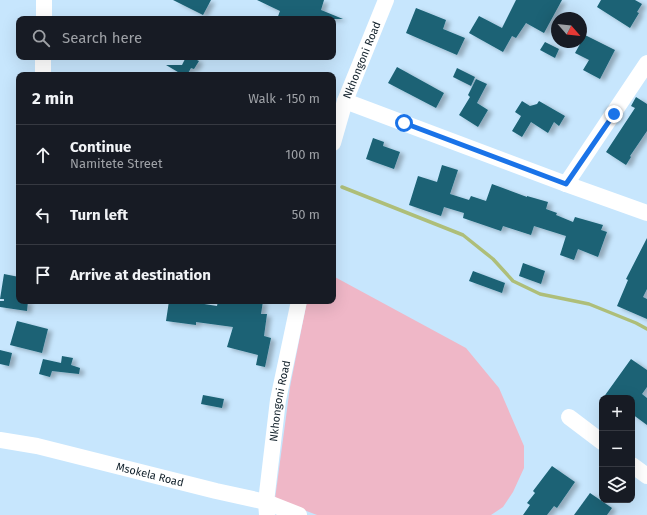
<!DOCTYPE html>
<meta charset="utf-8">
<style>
:root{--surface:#171b24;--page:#242831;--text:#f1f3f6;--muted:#9ea1a6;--line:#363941}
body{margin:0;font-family:"Fira Sans",sans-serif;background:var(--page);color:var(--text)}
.controls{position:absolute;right:12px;bottom:12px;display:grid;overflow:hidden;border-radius:8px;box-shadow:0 4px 16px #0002}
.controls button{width:36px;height:36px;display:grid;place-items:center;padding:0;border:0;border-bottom:1px solid var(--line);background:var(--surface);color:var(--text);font:20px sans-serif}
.compass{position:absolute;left:551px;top:12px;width:36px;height:36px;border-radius:50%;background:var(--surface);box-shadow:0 4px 16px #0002;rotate:118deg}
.stop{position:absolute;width:12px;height:12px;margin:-9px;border:3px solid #1a73e8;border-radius:50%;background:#fff}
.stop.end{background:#1a73e8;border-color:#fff;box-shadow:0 1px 4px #0008}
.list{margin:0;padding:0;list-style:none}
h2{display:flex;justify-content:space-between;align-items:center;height:52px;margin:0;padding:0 16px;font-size:17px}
h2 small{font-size:13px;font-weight:400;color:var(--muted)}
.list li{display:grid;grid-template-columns:26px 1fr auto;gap:12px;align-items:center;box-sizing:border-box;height:60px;padding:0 16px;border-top:1px solid var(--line)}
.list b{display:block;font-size:15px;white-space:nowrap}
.list p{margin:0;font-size:13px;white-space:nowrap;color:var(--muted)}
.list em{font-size:13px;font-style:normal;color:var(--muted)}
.icon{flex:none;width:22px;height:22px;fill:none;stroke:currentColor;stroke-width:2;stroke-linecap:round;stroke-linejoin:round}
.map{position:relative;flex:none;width:647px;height:515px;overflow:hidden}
.search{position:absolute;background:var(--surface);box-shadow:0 4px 16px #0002;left:16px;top:16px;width:320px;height:44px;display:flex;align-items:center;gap:10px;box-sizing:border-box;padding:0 14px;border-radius:8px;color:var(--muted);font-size:15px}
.panel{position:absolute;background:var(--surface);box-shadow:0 4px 16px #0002;left:16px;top:72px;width:320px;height:232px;border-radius:8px}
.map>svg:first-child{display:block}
</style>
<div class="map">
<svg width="647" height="515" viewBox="0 0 647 515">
<defs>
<filter id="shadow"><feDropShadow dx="4.5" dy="2.5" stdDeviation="2" flood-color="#0004"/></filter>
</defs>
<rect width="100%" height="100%" fill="#c7e6fd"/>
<path fill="#efb7c7" d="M 333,276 L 466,348 L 499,388 L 524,446 L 524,468 L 513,492 L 503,507 L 491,515 L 317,515 L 275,499 L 290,387 L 307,301 L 333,301 Z"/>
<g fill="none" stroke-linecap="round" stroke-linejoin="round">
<path stroke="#aebe79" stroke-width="3.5" d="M 342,187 L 463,235 L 493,259 L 513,281 L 540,294 L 589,304 L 636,323 L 647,329"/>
</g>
<g fill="#1a6275" filter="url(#shadow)">
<path d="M 173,0 L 211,0 L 203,15 Z"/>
<path d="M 257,0 L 324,0 L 321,10 L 343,19 L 277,19 L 280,11 Z"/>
<path d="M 516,0 L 562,0 L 544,33 L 526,23 L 516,38 L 512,36 L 503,52 L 469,33 L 479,16 L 502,28 Z"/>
<path d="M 601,0 L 635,0 L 642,4 L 637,12 L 639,13 L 630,28 L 597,7 Z"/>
<path d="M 416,8 L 446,20 L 443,29 L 465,38 L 457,55 L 406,33 Z"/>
<path d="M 585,35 L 615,50 L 600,79 L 583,70 L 589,60 L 575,53 Z"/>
<path d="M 545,42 L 559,49 L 555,58 L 540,50 Z"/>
<path d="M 186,57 L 191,57 L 199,61 L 194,69 L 191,68 L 187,75 L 183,75 L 166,65 L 182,65 Z"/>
<path d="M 397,67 L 444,93 L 436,108 L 388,83 Z"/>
<path d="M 457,68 L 475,77 L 471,86 L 453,77 Z"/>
<path d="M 476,79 L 487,84 L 477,103 L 488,110 L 478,127 L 459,115 L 470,97 L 468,95 Z"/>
<path d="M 636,97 L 647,104 L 647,131 L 630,156 L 631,157 L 626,165 L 606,152 L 635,108 L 631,106 Z"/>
<path d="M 522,101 L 530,106 L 537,104 L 539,101 L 565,116 L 559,126 L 554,122 L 548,133 L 531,122 L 522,137 L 512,131 L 521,116 L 515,112 Z"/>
<path d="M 373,138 L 384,142 L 383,146 L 400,152 L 394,169 L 366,159 Z"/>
<path d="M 442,165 L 458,170 L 450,194 L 469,200 L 471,196 L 486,201 L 492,184 L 527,197 L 527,196 L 548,202 L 546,209 L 557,213 L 556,215 L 573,222 L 575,217 L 603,225 L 601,230 L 607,232 L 598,257 L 578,249 L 574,260 L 560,255 L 566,236 L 534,226 L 531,235 L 503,226 L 501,231 L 463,218 L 464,213 L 444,207 L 441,216 L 409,205 L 418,176 L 437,182 Z"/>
<path d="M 647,238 L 647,289 L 643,297 L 647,299 L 647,319 L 617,306 L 628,280 L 626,279 Z"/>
<path d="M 523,263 L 545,271 L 541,284 L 519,276 Z"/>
<path d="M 473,271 L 505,283 L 502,293 L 469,281 Z"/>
<path d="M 4,274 L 19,277 L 19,301 L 28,301 L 27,311 L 0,307 L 0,301 L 4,301 L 4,299 L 0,299 Z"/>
<path d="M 169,301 L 199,301 L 198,303 L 217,306 L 218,301 L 263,301 L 261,314 L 267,314 L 264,336 L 271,338 L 265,367 L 256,365 L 258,355 L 227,347 L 233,327 L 196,322 L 196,325 L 166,321 Z"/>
<path d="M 17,321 L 48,329 L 42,353 L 10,345 Z"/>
<path d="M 0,350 L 12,353 L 9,366 L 0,364 Z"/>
<path d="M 62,356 L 73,358 L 71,365 L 80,368 L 79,374 L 52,371 L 50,377 L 39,374 L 43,359 L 61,363 Z"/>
<path d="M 631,359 L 647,370 L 647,387 L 642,394 L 647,398 L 647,425 L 632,414 L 632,398 L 603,398 Z"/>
<path d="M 203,395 L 224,399 L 222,408 L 201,404 Z"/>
<path d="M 552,466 L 575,482 L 557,508 L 554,506 L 547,515 L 523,515 L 530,505 L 527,503 L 535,493 L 533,491 Z"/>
<path d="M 590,493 L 612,508 L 607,515 L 574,515 Z"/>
</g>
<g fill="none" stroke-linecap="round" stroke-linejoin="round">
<g stroke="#fff" stroke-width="16">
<path d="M 44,19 L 44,0"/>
<path d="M 43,75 L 43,57"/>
<path d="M 345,101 L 566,184 L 647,213"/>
<path id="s1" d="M 333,143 L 345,101 L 386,0"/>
<path d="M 566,184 L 647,63"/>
<path d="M 569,417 L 602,442"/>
<path id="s2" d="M 0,440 L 37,446 L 216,491 L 266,502 L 299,515"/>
<path d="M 632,465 L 647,476"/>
<path id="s3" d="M 267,515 L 266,502 L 278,400 L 299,301"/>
</g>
</g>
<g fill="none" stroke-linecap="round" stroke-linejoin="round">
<path stroke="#1a73e8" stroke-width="5" d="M 404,123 L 566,184 L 614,114"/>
</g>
<g text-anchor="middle" stroke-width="4" stroke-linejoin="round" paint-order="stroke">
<g font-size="11" fill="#12212b" stroke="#e1f1fc">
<text dy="4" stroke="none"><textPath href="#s1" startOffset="88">Nkhongoni Road</textPath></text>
<text dy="4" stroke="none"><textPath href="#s3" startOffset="115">Nkhongoni Road</textPath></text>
<text dy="4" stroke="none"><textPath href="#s2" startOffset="154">Msokela Road</textPath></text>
</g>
</g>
</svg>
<div class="controls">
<button>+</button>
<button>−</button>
<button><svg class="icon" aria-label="layers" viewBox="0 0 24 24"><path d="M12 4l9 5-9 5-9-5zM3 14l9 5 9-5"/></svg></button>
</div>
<svg class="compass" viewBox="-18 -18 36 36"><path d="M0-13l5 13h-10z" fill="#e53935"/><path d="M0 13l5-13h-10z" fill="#9ea1a6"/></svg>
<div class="stop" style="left:404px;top:123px"></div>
<div class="stop end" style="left:614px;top:114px"></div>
<div class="search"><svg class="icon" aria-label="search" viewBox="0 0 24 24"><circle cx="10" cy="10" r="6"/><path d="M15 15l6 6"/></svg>Search here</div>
<section class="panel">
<h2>2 min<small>Walk · 150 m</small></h2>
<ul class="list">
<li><svg class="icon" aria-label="ahead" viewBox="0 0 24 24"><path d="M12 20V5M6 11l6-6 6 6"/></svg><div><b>Continue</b><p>Namitete Street</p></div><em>100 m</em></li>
<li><svg class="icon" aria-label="left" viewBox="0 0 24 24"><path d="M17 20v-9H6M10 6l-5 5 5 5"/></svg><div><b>Turn left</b></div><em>50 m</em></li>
<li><svg class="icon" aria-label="arrive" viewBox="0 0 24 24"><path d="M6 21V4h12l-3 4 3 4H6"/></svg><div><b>Arrive at destination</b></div></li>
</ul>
</section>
</div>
